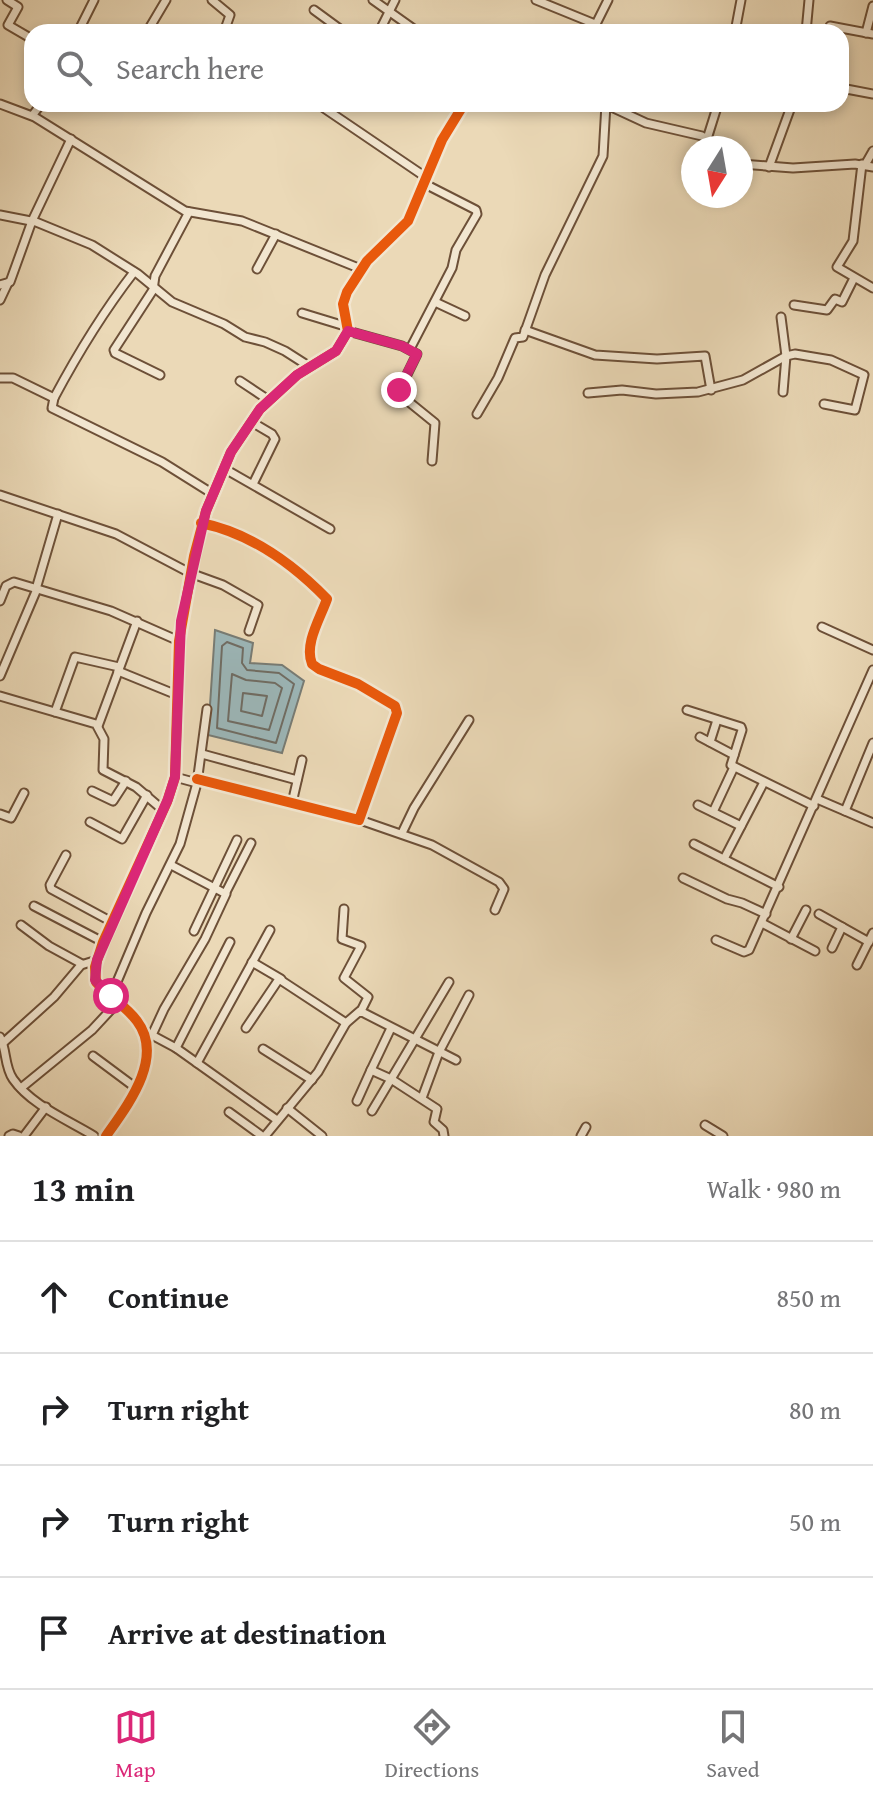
<!DOCTYPE html>
<meta charset="utf-8">
<style>
:root{--surface:#fff;--page:#f2f2f2;--text:#202124;--muted:#757577;--line:#e0e0e0;--accent:#db2777}
body{margin:0;font-family:"Gentium Book Plus",serif;background:var(--page);color:var(--text)}
.compass{position:absolute;left:681px;top:136px;width:72px;height:72px;border-radius:50%;background:var(--surface);box-shadow:0 4px 12px #0003;rotate:191deg}
.stop{position:absolute;width:24px;height:24px;margin:-18px;border:6px solid #db2777;border-radius:50%;background:#fff}
.stop.end{background:#db2777;border-color:#fff;box-shadow:0 2px 8px #0008}
.list{margin:0;padding:0;list-style:none}
h2{display:flex;justify-content:space-between;align-items:center;height:104px;margin:0;padding:0 32px;font-size:34px}
h2 small{font-size:26px;font-weight:400;color:var(--muted)}
.list li{display:grid;grid-template-columns:52px 1fr auto;gap:24px;align-items:center;box-sizing:border-box;height:112px;padding:0 32px;border-top:2px solid var(--line)}
.list b{display:block;font-size:30px;white-space:nowrap}
.list em{font-size:26px;font-style:normal;color:var(--muted)}
.icon{flex:none;width:44px;height:44px;fill:none;stroke:currentColor;stroke-width:2;stroke-linecap:round;stroke-linejoin:round}
.map{position:relative;flex:none;width:873px;height:1136px;overflow:hidden}
.search{position:absolute;background:var(--surface);box-shadow:0 4px 12px #0003;left:24px;right:24px;top:24px;height:88px;display:flex;align-items:center;gap:20px;box-sizing:border-box;padding:0 28px;border-radius:24px;color:var(--muted);font-size:30px}
.sheet{height:552px;background:var(--surface)}
nav{display:flex;justify-content:space-around;align-items:center;box-sizing:border-box;height:112px;border-top:2px solid var(--line);background:var(--surface);font-size:22px;color:var(--muted)}
nav a{display:grid;justify-items:center;gap:4px}
nav .on{color:var(--accent)}
.map>svg:first-child{display:block}
</style>
<div class="map">
<svg width="873" height="1136" viewBox="0 0 873 1136">
<rect width="100%" height="100%" fill="#ebd9b7"/>
<filter id="stains"><feTurbulence type="fractalNoise" baseFrequency=".0025" numOctaves="4"/><feColorMatrix values="0 0 0 0 .2 0 0 0 0 .09 0 0 0 0 .02 0 0 0 .5 -.17"/></filter>
<radialGradient id="worn" r=".72"><stop offset=".6" stop-color="#630" stop-opacity="0"/><stop offset="1" stop-color="#630" stop-opacity=".3"/></radialGradient>
<path fill="#9cb7b9" stroke="#787c75" stroke-width="2" d="M 215,630 L 253,643 L 250,663 L 282,665 L 304,681 L 282,753 L 208,735 Z"/>
<g fill="none" stroke-linecap="round" stroke-linejoin="round">
<g stroke="#706d64" stroke-width="2">
<path d="M 227,642 L 243,648 L 242,663 L 247,670 L 279,673 L 294,684 L 276,743 L 217,728 L 222,646 Z"/>
<path d="M 232,674 L 246,680 L 275,683 L 282,688 L 269,730 L 228,721 Z"/>
<path d="M 243,693 L 267,696 L 262,716 L 241,711 Z"/>
</g>
<defs>
<g id="street">
<path d="M 7,0 L 18,7 L 8,25 L 32,39"/>
<path d="M 212,0 L 230,15 L 224,32"/>
<path d="M 373,0 L 418,32"/>
<path d="M 536,0 L 595,24"/>
<path d="M 314,10 L 344,32"/>
<path d="M 830,26 L 873,34"/>
<path d="M 78,32 L 94,0"/>
<path d="M 147,32 L 166,0"/>
<path d="M 379,32 L 395,0"/>
<path d="M 592,32 L 608,0"/>
<path d="M 735,32 L 741,0"/>
<path d="M 806,32 L 809,0"/>
<path d="M 866,33 L 873,6"/>
<path d="M 841,88 L 873,94"/>
<path d="M 0,104 L 32,116 L 41,104"/>
<path d="M 318,104 L 427,178"/>
<path d="M 605,104 L 646,123 L 702,136 L 707,139 L 711,148"/>
<path d="M 33,116 L 185,211 L 242,221 L 361,269"/>
<path d="M 707,139 L 718,104"/>
<path d="M 741,164 L 793,168 L 855,164 L 873,167"/>
<path d="M 862,164 L 853,241 L 837,267 L 873,288"/>
<path d="M 865,165 L 873,151"/>
<path d="M 769,167 L 792,104"/>
<path d="M 0,215 L 36,222 L 92,245 L 138,274 L 172,302 L 224,324 L 245,337 L 265,342 L 285,351 L 310,367"/>
<path d="M 257,269 L 276,234"/>
<path d="M 134,272 C 103,312 78,353 54,398 L 52,408 L 162,462 L 213,494"/>
<path d="M 0,285 L 10,282 L 32,221 L 71,139"/>
<path d="M 0,300 L 8,283"/>
<path d="M 435,302 L 465,316"/>
<path d="M 794,305 L 827,310 L 835,299 L 842,302 L 854,278"/>
<path d="M 302,313 L 348,327"/>
<path d="M 781,317 L 786,356 L 783,392"/>
<path d="M 525,330 L 595,355 L 657,359 L 705,356 L 711,390"/>
<path d="M 348,331 L 402,346 L 417,354 L 398,393 L 435,423 L 432,461"/>
<path d="M 410,349 L 452,268 L 456,250 L 477,214 L 476,210 L 425,184"/>
<path d="M 160,375 L 115,353 L 114,350 L 153,290 L 155,276 L 189,212"/>
<path d="M 0,378 L 13,378 L 54,398"/>
<path d="M 240,381 L 267,399"/>
<path d="M 588,393 L 622,390 L 656,394 L 698,392 L 743,380 L 786,356 L 795,354 L 831,360 L 864,375 L 855,410 L 824,404"/>
<path d="M 477,414 L 498,378 L 515,338 L 523,337 L 545,275 L 603,156 L 606,104"/>
<path d="M 250,421 L 272,434 L 275,439 L 253,484"/>
<path d="M 225,469 L 330,529"/>
<path d="M 0,495 L 116,534 L 190,573 L 223,585 L 258,605 L 249,631"/>
<path d="M 36,589 L 58,514"/>
<path d="M 0,601 L 6,586 L 14,582 L 111,611 L 179,641"/>
<path d="M 822,627 L 873,650"/>
<path d="M 118,671 L 177,695"/>
<path d="M 0,676 L 37,589"/>
<path d="M 0,696 L 96,724 L 104,739 L 103,770 L 136,787 L 163,810"/>
<path d="M 687,710 L 741,727 L 742,730 L 731,765 L 814,806"/>
<path d="M 55,712 L 75,657 L 119,667"/>
<path d="M 98,726 L 137,621"/>
<path d="M 700,737 L 734,755"/>
<path d="M 710,742 L 717,720"/>
<path d="M 202,754 L 297,780"/>
<path d="M 175,777 L 197,783"/>
<path d="M 197,779 L 359,820 L 397,713 L 395,706 L 358,684 L 319,669 L 312,664 C 304,644 320,619 327,599 C 293,564 250,533 201,523"/>
<path d="M 92,791 L 113,801 L 126,781"/>
<path d="M 817,799 L 873,823"/>
<path d="M 292,803 L 302,760"/>
<path d="M 698,805 L 741,826"/>
<path d="M 845,811 L 873,743"/>
<path d="M 713,812 L 734,767"/>
<path d="M 0,814 L 11,818 L 24,793"/>
<path d="M 360,820 L 432,845 L 499,882 L 504,889 L 495,910"/>
<path d="M 90,822 L 122,839 L 147,795"/>
<path d="M 402,833 L 414,808 L 469,720"/>
<path d="M 694,844 L 779,887"/>
<path d="M 66,855 L 50,885 L 51,889 L 112,922"/>
<path d="M 724,859 L 764,782"/>
<path d="M 683,878 L 727,899 L 742,903 L 766,914"/>
<path d="M 226,892 L 251,843"/>
<path d="M 34,906 L 103,942"/>
<path d="M 344,909 L 342,939 L 361,946 L 344,978 L 368,997 L 361,1011"/>
<path d="M 819,914 L 869,942"/>
<path d="M 762,923 L 815,951"/>
<path d="M 21,925 L 49,946 L 82,964"/>
<path d="M 194,931 L 237,840"/>
<path d="M 791,939 L 806,910"/>
<path d="M 716,940 L 744,952 L 749,950 L 873,670"/>
<path d="M 832,948 L 842,927"/>
<path d="M 252,962 L 281,979"/>
<path d="M 857,965 L 873,933"/>
<path d="M 111,996 L 146,913 L 180,844 L 197,783 L 207,709"/>
<path d="M 246,1028 L 279,979 L 346,1023"/>
<path d="M 391,1028 L 371,1070 L 391,1079 L 437,1109 L 434,1122 L 443,1130 L 444,1136"/>
<path d="M 148,1033 L 176,1048 L 277,1120"/>
<path d="M 152,1035 L 164,1009 L 205,939 L 226,894 L 171,865"/>
<path d="M 0,1037 C 7,1050 4,1066 13,1079 C 31,1105 68,1120 94,1136"/>
<path d="M 3,1043 L 54,997 L 81,965 L 97,960"/>
<path d="M 176,1048 L 230,942"/>
<path d="M 263,1049 L 312,1080"/>
<path d="M 93,1056 L 136,1088"/>
<path d="M 197,1063 L 270,930"/>
<path d="M 21,1088 L 92,1030 L 118,1002"/>
<path d="M 422,1098 L 439,1052 L 469,995"/>
<path d="M 357,1101 L 371,1070"/>
<path d="M 287,1108 L 322,1136"/>
<path d="M 372,1111 L 449,982"/>
<path d="M 229,1112 L 262,1136"/>
<path d="M 705,1125 L 723,1136"/>
<path d="M 9,1136 L 13,1134 L 19,1136"/>
<path d="M 24,1136 L 46,1107"/>
<path d="M 106,1136 C 127,1106 165,1058 137,1021 C 126,1006 108,996 96,982 L 95,967 L 103,942 L 167,802 L 175,777 L 179,641 L 194,556 L 206,511 L 231,452 L 260,409 L 297,375 L 336,351 L 348,331 L 343,304 L 347,292 L 367,261 L 408,221 L 442,140 L 464,104"/>
<path d="M 265,1136 L 318,1072 L 346,1023 L 360,1011 L 456,1060"/>
<path d="M 581,1136 L 586,1127"/>
</g>
</defs>
<use href="#street" stroke="#6d5038" stroke-width="11"/>
<use href="#street" stroke="#f2e6d0" stroke-width="7"/>
<defs>
<g id="cycleway">
<path d="M 197,779 L 359,820 L 397,713 L 395,706 L 358,684 L 319,669 L 312,664 C 304,644 320,619 327,599 C 293,564 250,533 201,523"/>
<path d="M 106,1136 C 127,1106 165,1058 137,1021 C 126,1006 108,996 96,982 L 95,967 L 103,942 L 167,802 L 175,777 L 179,641 L 194,556 L 206,511 L 231,452 L 260,409 L 297,375 L 336,351 L 348,331 L 343,304 L 347,292 L 367,261 L 408,221 L 442,140 L 464,104"/>
</g>
</defs>
<use href="#cycleway" stroke="#f2e6d0" stroke-width="15"/>
<use href="#cycleway" stroke="#e8590c" stroke-width="10"/>
</g>
<g fill="none" stroke-linecap="round" stroke-linejoin="round">
<path stroke="#db2777" stroke-width="10" d="M 111,996 L 95,980 L 97,960 L 168,799 L 175,777 L 181,621 L 206,511 L 231,452 L 260,409 L 297,375 L 336,351 L 348,331 L 402,346 L 417,354 L 399,390"/>
</g>
<rect width="100%" height="100%" filter="url(#stains)"/>
<rect width="100%" height="100%" fill="url(#worn)"/>
</svg>
<svg class="compass" viewBox="-18 -18 36 36"><path d="M0-13l5 13h-10z" fill="#e53935"/><path d="M0 13l5-13h-10z" fill="#757577"/></svg>
<div class="stop" style="left:111px;top:996px"></div>
<div class="stop end" style="left:399px;top:390px"></div>
<div class="search"><svg class="icon" aria-label="search" viewBox="0 0 24 24"><circle cx="10" cy="10" r="6"/><path d="M15 15l6 6"/></svg>Search here</div>
</div>
<section class="sheet">
<h2>13 min<small>Walk · 980 m</small></h2>
<ul class="list">
<li><svg class="icon" aria-label="ahead" viewBox="0 0 24 24"><path d="M12 20V5M6 11l6-6 6 6"/></svg><div><b>Continue</b></div><em>850 m</em></li>
<li><svg class="icon" aria-label="right" viewBox="0 0 24 24"><path d="M7 20v-9h11M14 6l5 5-5 5"/></svg><div><b>Turn right</b></div><em>80 m</em></li>
<li><svg class="icon" aria-label="right" viewBox="0 0 24 24"><path d="M7 20v-9h11M14 6l5 5-5 5"/></svg><div><b>Turn right</b></div><em>50 m</em></li>
<li><svg class="icon" aria-label="arrive" viewBox="0 0 24 24"><path d="M6 21V4h12l-3 4 3 4H6"/></svg><div><b>Arrive at destination</b></div></li>
</ul>
</section>
<nav>
<a class="on"><svg class="icon" aria-label="map" viewBox="0 0 24 24"><path d="M3 6l6-2 6 2 6-2v14l-6 2-6-2-6 2zM9 4v14M15 6v14"/></svg>Map</a>
<a><svg class="icon" aria-label="directions" viewBox="0 0 24 24"><path d="M12 3l9 9-9 9-9-9zM9 14v-3h6M13 9l2 2-2 2"/></svg>Directions</a>
<a><svg class="icon" aria-label="saved" viewBox="0 0 24 24"><path d="M7 4h10v16l-5-4-5 4z"/></svg>Saved</a>
</nav>
